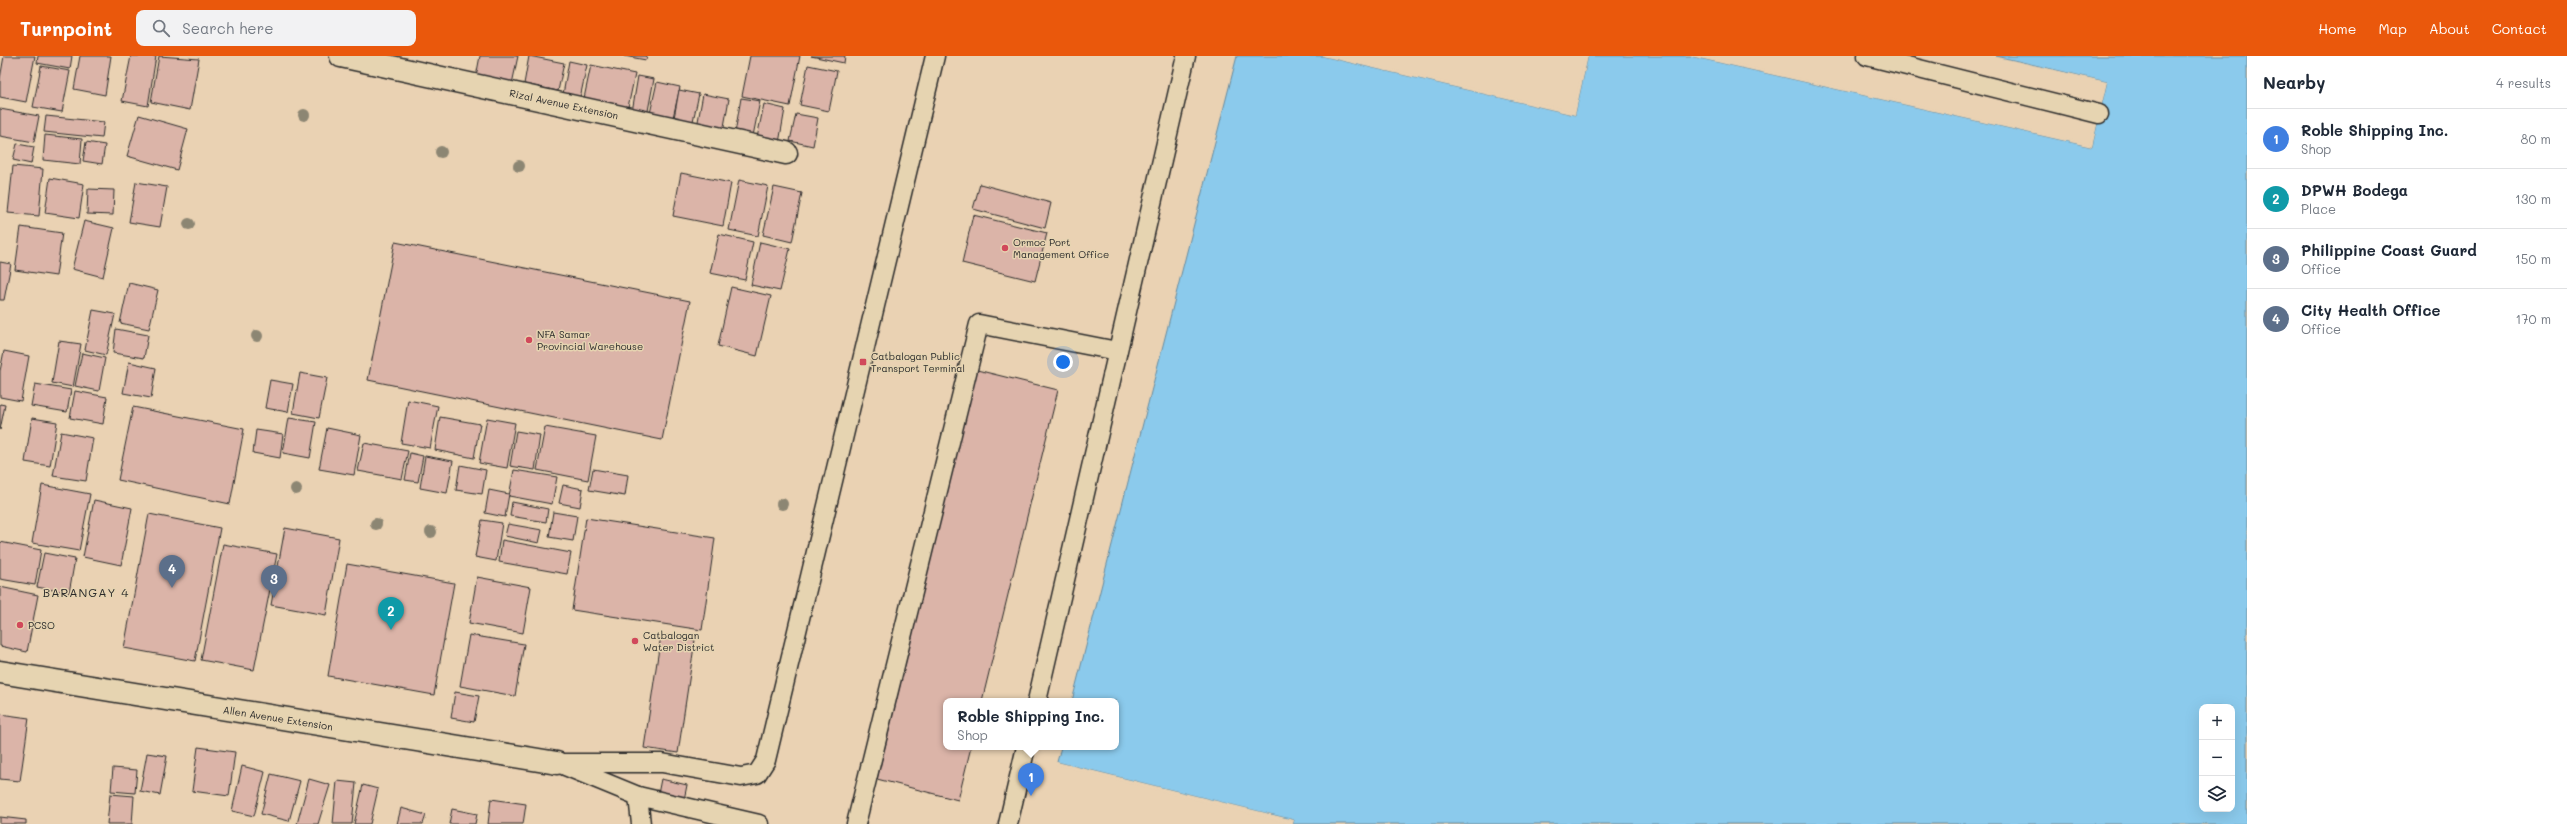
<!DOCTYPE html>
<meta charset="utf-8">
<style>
:root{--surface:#fff;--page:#f2f2f3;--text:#1f2937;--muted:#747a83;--line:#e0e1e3;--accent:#ea580c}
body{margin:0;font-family:Mali,sans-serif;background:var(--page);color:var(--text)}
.controls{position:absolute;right:12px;bottom:12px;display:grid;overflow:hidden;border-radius:8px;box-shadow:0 4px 16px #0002}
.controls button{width:36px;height:36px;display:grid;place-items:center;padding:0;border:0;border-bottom:1px solid var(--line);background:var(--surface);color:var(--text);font:20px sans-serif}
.you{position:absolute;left:1063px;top:306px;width:14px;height:14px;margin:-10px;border:3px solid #fff;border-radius:50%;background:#1a73e8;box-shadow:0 0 0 6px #1a73e833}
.badge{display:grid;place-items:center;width:26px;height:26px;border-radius:50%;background:var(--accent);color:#fff;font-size:13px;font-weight:700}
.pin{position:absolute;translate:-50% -33px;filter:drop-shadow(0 1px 2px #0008)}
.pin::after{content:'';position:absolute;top:21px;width:14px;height:12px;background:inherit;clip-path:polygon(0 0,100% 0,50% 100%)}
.popup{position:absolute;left:943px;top:642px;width:176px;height:52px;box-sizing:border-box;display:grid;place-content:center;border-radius:8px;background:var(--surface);filter:drop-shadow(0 1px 3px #0005);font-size:13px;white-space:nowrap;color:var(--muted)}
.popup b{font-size:15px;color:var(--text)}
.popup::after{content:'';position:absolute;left:50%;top:100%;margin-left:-8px;border:8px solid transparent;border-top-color:var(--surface)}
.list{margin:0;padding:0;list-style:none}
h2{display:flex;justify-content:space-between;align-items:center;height:52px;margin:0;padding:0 16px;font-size:17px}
h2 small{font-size:13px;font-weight:400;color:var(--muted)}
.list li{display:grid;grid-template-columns:26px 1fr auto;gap:12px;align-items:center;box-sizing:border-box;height:60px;padding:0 16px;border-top:1px solid var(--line)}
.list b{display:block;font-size:15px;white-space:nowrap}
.list p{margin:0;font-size:13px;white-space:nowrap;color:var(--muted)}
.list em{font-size:13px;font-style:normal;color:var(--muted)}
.icon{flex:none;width:22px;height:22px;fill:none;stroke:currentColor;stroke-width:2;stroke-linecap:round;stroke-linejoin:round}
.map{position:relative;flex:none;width:2247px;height:768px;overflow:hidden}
header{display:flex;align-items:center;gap:24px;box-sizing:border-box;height:56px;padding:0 20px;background:var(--accent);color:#fff}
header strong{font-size:19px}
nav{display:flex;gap:22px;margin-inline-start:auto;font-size:14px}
.search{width:280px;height:36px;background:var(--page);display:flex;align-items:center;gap:10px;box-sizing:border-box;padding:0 14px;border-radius:8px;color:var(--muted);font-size:15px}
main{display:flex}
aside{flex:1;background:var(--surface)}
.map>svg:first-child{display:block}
</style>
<header>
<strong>Turnpoint</strong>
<div class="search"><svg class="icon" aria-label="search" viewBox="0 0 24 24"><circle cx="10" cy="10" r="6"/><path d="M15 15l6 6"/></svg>Search here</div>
<nav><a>Home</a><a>Map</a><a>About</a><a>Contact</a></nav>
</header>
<main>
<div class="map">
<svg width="2247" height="768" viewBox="0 0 2247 768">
<rect width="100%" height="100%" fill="#ead2b3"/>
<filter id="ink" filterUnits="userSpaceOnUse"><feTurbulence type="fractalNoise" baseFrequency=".025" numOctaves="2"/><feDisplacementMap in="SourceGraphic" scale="8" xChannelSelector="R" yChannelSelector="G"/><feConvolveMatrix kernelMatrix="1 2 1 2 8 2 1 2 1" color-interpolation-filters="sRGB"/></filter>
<g filter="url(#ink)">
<path fill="#8bcaec" stroke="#658a9f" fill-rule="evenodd" d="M 1237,0 L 1322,0 L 1575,59 L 1588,0 L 1690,0 L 2092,91 L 2107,26 L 1996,0 L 2247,0 L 2247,768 L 1293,768 L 1294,764 L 1057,706 L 1061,691 L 1116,691 L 1116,645 L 1072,645 ZM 2202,651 L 2232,651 L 2232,753 L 2202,753 Z"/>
<g fill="#ead2b3">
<path d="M 1322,0 L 1331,0 L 1573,56 L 1586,0 L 1588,0 L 1575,59 Z"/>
<path d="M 1690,0 L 1699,0 L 2090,89 L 2105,27 L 1994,0 L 2107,26 L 2092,91 Z"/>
<path d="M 1057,706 L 1294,764 L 1293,768 L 1056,708 Z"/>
</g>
<g fill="#dbb4a8" stroke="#2b2b2b">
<path d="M 4,0 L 35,0 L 26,46 L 0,41 L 0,23 Z"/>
<path d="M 38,0 L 72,0 L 70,13 L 37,7 Z"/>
<path d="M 80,0 L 111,0 L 105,39 L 74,33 Z"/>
<path d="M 131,0 L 156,0 L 148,50 L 122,45 Z"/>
<path d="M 159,0 L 199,3 L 190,54 L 151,46 Z"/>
<path d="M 480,0 L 518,0 L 512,28 L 476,21 Z"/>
<path d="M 529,0 L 564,7 L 558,35 L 524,28 Z"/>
<path d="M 624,0 L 647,0 L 646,4 Z"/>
<path d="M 750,0 L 800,0 L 790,50 L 742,40 Z"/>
<path d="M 811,0 L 845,0 L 844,7 Z"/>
<path d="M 569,5 L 587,9 L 579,47 L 562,44 Z"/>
<path d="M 591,9 L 635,18 L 627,56 L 583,47 Z"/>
<path d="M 808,9 L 837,15 L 829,55 L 800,49 Z"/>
<path d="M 41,10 L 70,15 L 62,56 L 33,51 Z"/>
<path d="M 638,20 L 654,23 L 647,60 L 632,56 Z"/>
<path d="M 657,26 L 680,31 L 672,66 L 649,62 Z"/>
<path d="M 679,34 L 699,38 L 693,65 L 674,62 Z"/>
<path d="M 703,38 L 729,43 L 723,76 L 697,71 Z"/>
<path d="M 741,42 L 760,45 L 753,80 L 735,77 Z"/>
<path d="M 764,48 L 785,53 L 779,87 L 757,82 Z"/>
<path d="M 0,53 L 39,60 L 34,86 L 0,80 Z"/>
<path d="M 796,58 L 818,62 L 813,90 L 790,85 Z"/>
<path d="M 139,59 L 188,73 L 177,114 L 127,100 Z"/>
<path d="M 46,60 L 104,66 L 102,82 L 44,76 Z"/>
<path d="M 45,79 L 82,83 L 80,108 L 43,104 Z"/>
<path d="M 86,86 L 105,89 L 102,108 L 83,105 Z"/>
<path d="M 17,88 L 34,91 L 31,108 L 13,104 Z"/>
<path d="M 13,110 L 43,113 L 39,160 L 8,157 Z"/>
<path d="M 681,117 L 731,127 L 723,170 L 673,160 Z"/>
<path d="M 50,122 L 84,128 L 79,162 L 45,157 Z"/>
<path d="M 739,124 L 768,130 L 758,180 L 729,174 Z"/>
<path d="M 136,126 L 167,131 L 160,171 L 129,166 Z"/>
<path d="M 980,128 L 1051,147 L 1045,172 L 973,153 Z"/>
<path d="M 774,131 L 802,137 L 792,186 L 763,179 Z"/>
<path d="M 88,133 L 114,134 L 113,159 L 87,158 Z"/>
<path d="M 973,159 L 1047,177 L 1035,225 L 962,207 Z"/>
<path d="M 84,165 L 114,172 L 103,221 L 72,213 Z"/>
<path d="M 21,171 L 62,177 L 56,220 L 15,214 Z"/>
<path d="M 719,178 L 753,186 L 745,224 L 710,217 Z"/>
<path d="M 395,186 L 690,245 L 662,384 L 368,324 Z"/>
<path d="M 760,186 L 790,193 L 780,235 L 751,229 Z"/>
<path d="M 0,206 L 11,208 L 4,244 L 0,244 Z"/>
<path d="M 129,227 L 158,234 L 149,273 L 120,267 Z"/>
<path d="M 731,231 L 771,240 L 757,300 L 718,290 Z"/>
<path d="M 93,254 L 115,258 L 106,299 L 85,294 Z"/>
<path d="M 116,273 L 148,279 L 144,302 L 113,297 Z"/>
<path d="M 59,285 L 81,288 L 73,331 L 52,327 Z"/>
<path d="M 4,295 L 29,300 L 21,345 L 0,341 L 0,315 Z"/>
<path d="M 82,297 L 105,302 L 99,335 L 75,330 Z"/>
<path d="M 129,306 L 156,312 L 151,342 L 123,337 Z"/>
<path d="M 977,314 L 1058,334 L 982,645 L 946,645 L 946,691 L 971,691 L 958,744 L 877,723 Z"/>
<path d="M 300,317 L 327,322 L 319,362 L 293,357 Z"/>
<path d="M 270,324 L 293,328 L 288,356 L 265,352 Z"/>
<path d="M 35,328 L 71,334 L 67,356 L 31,350 Z"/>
<path d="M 75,335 L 107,341 L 103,368 L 70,362 Z"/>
<path d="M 408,344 L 438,350 L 430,392 L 401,387 Z"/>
<path d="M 0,348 L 5,349 L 0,374 Z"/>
<path d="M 133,351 L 244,373 L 230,448 L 118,424 Z"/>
<path d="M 440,361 L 480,368 L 474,402 L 435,394 Z"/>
<path d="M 32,362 L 57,366 L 50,410 L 25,406 Z"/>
<path d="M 289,362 L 316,366 L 310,402 L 283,397 Z"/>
<path d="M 487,362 L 515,367 L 507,412 L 479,407 Z"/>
<path d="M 545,371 L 596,380 L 588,424 L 537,414 Z"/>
<path d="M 327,372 L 361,379 L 354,419 L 319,413 Z"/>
<path d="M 256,374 L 283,378 L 280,402 L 253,397 Z"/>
<path d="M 516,375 L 540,379 L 535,414 L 510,410 Z"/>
<path d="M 61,376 L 93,382 L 86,425 L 53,420 Z"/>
<path d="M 364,387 L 408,395 L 402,423 L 358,415 Z"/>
<path d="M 410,397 L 423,400 L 418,426 L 405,424 Z"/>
<path d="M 425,400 L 453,405 L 447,437 L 420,432 Z"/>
<path d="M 460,409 L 486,414 L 482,438 L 456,434 Z"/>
<path d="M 593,413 L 628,419 L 625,440 L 589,434 Z"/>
<path d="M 514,414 L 557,421 L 552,448 L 509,440 Z"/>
<path d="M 42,429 L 90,438 L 79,495 L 32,487 Z"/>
<path d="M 563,429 L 583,433 L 580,451 L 559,447 Z"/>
<path d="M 489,434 L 509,438 L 505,461 L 485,457 Z"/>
<path d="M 94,444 L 132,452 L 121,509 L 83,501 Z"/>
<path d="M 512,446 L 548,453 L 546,466 L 510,460 Z"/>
<path d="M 553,456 L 577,460 L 573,485 L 549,481 Z"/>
<path d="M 149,458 L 220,472 L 195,605 L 124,592 Z"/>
<path d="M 586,462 L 715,482 L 702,574 L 572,554 Z"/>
<path d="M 482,464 L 502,467 L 496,505 L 475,501 Z"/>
<path d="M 508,468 L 542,474 L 539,487 L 505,480 Z"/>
<path d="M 285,472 L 339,482 L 326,559 L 271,549 Z"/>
<path d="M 502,484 L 571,497 L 567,518 L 499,506 Z"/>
<path d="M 0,486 L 41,494 L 35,529 L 0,523 Z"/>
<path d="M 223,488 L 277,498 L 254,614 L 201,604 Z"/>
<path d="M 44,497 L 75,503 L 69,537 L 37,531 Z"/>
<path d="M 347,508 L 454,527 L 434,639 L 328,620 Z"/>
<path d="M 477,521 L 531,531 L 523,577 L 469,567 Z"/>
<path d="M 0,531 L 38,539 L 27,596 L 0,590 Z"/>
<path d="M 469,579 L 524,588 L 515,640 L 460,630 Z"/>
<path d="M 661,579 L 695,584 L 678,697 L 644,692 Z"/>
<path d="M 455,636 L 479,640 L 474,666 L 451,662 Z"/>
<path d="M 0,658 L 29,662 L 20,725 L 0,723 Z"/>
<path d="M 198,691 L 235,696 L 229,740 L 192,735 Z"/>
<path d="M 147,697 L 167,700 L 160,739 L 140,735 Z"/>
<path d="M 242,710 L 265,716 L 254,760 L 232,755 Z"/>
<path d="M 113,712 L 137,714 L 135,737 L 111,735 Z"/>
<path d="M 271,718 L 300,725 L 289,765 L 261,758 Z"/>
<path d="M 309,723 L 330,729 L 318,768 L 297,768 Z"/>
<path d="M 661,723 L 687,729 L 684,744 L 658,738 Z"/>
<path d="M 337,725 L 356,727 L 352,768 L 333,768 Z"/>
<path d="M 363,729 L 378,733 L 370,768 L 354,768 Z"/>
<path d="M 110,738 L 134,740 L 132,768 L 107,768 Z"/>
<path d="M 491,743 L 526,748 L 523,768 L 488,768 Z"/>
<path d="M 401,752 L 426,759 L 423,768 L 397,768 Z"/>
<path d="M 452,753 L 477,758 L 475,768 L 449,768 Z"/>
<path d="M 0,761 L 26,764 L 26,768 L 0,768 Z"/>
</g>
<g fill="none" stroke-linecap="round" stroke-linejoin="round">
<defs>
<g id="lane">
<path d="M 1867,0 L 2099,58"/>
<path d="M 1037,645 L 1186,0"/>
<path d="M 557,707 L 662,707 L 741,721 L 757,718 L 766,704 L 935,0"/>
<path d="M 565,710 L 638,740 L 759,768"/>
<path d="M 638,740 L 641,768"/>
<path d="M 856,768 L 979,268 L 1117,295"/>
<path d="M 1008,768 L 1026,691"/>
</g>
<g id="street">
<path d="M 341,0 L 786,97"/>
<path d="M 0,616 L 557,707"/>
</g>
</defs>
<use href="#lane" stroke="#2b2b2b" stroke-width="21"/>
<use href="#street" stroke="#2b2b2b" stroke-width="25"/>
<use href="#lane" stroke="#e6d4b1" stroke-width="18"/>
<use href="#street" stroke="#e6d4b1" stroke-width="22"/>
</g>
<g fill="#8c8673">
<circle cx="304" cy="59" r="6"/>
<circle cx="441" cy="96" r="6"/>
<circle cx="519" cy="110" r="6"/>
<circle cx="189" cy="168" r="6"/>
<circle cx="257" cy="280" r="6"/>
<circle cx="296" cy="433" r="6"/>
<circle cx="782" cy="448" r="6"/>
<circle cx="376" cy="468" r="6"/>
<circle cx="431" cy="476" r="6"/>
</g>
</g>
<g fill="#d1495b" stroke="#e6d4b1" stroke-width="1.5">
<circle cx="1005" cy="192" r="4"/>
<circle cx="529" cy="284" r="4"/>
<rect x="859" y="302" width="8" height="8" rx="2"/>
<circle cx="20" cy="569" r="4"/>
<circle cx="635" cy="585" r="4"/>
</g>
<g text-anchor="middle" stroke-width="3" stroke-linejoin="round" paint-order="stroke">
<g font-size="10" fill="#2b2b2b" stroke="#e6d4b1">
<text transform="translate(564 48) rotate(12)" y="4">Rizal Avenue Extension</text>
<text transform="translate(278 662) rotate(9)" y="4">Allen Avenue Extension</text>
</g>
<g font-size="10" fill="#2b2b2b" stroke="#e6d4b1" text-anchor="start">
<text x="1013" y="190">Ormoc Port<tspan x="1013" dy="12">Management Office</tspan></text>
<text x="537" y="282">NFA Samar<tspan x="537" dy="12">Provincial Warehouse</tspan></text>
<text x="871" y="304">Catbalogan Public<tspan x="871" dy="12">Transport Terminal</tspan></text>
<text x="28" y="573">PCSO</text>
<text x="643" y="583">Catbalogan<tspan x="643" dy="12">Water District</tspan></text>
</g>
<g font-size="12" letter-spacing="1" fill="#2b2b2b" stroke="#e6d4b1">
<text x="86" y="541">BARANGAY 4</text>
</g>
</g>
</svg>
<div class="controls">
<button>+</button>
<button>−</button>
<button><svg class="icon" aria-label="layers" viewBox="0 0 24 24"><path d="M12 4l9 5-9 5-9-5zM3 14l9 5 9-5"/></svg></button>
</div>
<div class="you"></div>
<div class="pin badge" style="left:1031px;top:740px;background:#3f7fe0">1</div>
<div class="popup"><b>Roble Shipping Inc.</b>Shop</div>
<div class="pin badge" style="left:391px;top:574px;background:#0f9aa8">2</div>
<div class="pin badge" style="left:274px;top:542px;background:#5c6f8a">3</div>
<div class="pin badge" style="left:172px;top:532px;background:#5c6f8a">4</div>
</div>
<aside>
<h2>Nearby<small>4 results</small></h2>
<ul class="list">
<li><span class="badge" style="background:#3f7fe0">1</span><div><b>Roble Shipping Inc.</b><p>Shop</p></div><em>80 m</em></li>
<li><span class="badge" style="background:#0f9aa8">2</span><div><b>DPWH Bodega</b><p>Place</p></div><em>130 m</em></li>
<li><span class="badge" style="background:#5c6f8a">3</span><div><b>Philippine Coast Guard</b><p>Office</p></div><em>150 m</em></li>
<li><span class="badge" style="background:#5c6f8a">4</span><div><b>City Health Office</b><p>Office</p></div><em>170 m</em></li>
</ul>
</aside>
</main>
